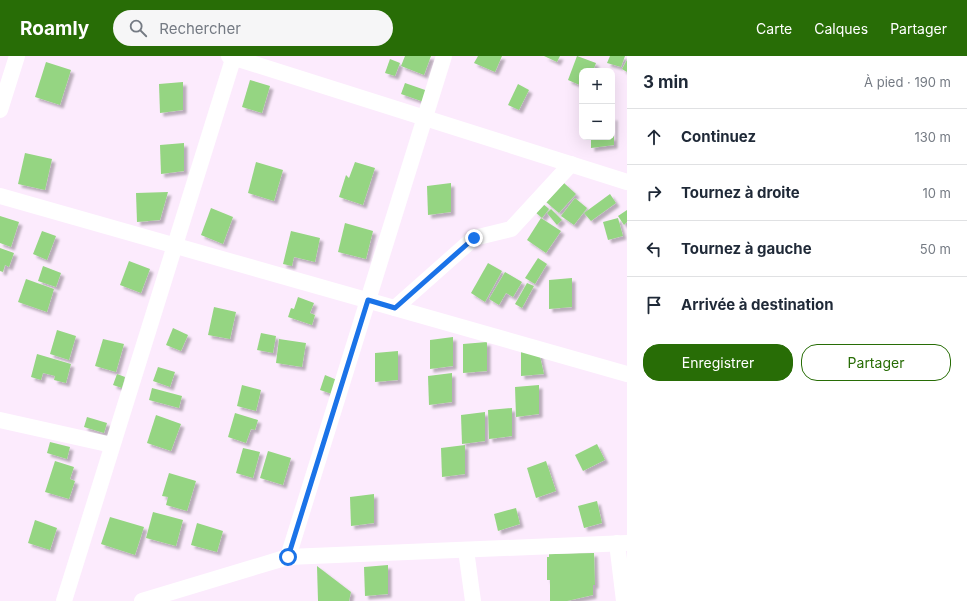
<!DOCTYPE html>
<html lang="fr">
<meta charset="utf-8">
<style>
:root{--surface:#fff;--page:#f6f6f7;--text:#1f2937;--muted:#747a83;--line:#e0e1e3;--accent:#286d06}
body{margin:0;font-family:Inter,sans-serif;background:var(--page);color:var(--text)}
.controls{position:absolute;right:12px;top:12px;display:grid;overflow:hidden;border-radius:8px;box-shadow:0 4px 16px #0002}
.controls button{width:36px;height:36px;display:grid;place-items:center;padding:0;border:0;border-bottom:1px solid var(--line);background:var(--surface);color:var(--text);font:20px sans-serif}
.stop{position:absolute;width:12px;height:12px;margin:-9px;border:3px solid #1a73e8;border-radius:50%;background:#fff}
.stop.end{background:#1a73e8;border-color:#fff;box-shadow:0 1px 4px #0008}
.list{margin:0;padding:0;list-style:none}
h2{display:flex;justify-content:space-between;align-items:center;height:52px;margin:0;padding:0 16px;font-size:17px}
h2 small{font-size:13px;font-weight:400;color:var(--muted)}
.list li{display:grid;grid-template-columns:26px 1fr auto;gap:12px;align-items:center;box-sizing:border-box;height:56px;padding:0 16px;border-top:1px solid var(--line)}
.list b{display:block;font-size:15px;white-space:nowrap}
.list em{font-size:13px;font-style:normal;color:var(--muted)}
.actions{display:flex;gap:8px;padding:12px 16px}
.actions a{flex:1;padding:9px 0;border:1px solid var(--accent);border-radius:16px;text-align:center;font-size:14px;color:var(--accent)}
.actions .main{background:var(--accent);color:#fff}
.icon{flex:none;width:22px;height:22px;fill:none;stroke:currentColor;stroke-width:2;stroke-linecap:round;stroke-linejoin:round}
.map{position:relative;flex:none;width:627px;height:545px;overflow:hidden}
header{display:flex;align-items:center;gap:24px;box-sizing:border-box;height:56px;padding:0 20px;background:var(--accent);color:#fff}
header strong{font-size:19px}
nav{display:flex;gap:22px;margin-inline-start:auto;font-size:14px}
.search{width:280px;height:36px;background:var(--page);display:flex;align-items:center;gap:10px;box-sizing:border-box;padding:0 14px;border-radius:22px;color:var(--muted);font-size:15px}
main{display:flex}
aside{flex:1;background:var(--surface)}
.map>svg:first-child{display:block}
</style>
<header>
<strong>Roamly</strong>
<div class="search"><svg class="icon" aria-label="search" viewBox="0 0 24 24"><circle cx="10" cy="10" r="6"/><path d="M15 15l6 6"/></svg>Rechercher</div>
<nav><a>Carte</a><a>Calques</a><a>Partager</a></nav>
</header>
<main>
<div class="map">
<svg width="627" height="545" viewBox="0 0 627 545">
<defs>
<filter id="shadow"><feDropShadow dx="3.5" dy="3.5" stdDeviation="1" flood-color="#0004"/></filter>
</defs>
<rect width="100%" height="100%" fill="#fcebfd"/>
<g fill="#95d582" filter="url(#shadow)">
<path d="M 405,0 L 431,0 L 424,19 L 401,10 Z"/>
<path d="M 478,0 L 502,0 L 495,16 L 474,7 Z"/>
<path d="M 544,0 L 560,0 L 557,6 Z"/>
<path d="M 577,0 L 596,7 L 593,15 L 582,15 L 582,30 L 568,24 Z"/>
<path d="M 610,0 L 625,0 L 621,11 L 607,7 Z"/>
<path d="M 390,3 L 400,7 L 395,20 L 385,17 Z"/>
<path d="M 627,4 L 627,16 L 622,13 Z"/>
<path d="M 46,6 L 71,14 L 60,49 L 35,41 Z"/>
<path d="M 250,24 L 270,30 L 262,57 L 242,51 Z"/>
<path d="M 183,26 L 183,54 L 160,57 L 159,28 Z"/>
<path d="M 405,27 L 428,35 L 424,46 L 401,38 Z"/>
<path d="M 518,28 L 529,34 L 519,54 L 508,49 Z"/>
<path d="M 612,61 L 614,61 L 614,89 L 591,92 L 591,81 L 612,81 Z"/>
<path d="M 184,87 L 184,115 L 161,118 L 160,89 Z"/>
<path d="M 25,97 L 52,103 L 45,134 L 18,128 Z"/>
<path d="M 256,106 L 283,114 L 274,145 L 248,137 Z"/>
<path d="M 355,106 L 375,112 L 363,149 L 339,141 L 346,119 L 349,122 Z"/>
<path d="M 451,127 L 451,156 L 428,159 L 427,130 Z"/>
<path d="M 564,127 L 576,138 L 559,157 L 546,146 Z"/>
<path d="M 168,136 L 160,164 L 137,166 L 136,137 Z"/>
<path d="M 610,138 L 616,147 L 591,165 L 584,157 Z"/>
<path d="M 575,142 L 587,152 L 574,169 L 561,160 Z"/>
<path d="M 542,147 L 549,153 L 542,162 L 535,156 Z"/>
<path d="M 211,152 L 233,161 L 223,188 L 201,179 Z"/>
<path d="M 551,153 L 562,164 L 557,169 L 547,157 Z"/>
<path d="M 627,154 L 627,166 L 624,169 L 618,160 Z"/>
<path d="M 0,160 L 19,166 L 11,191 L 0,187 Z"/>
<path d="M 541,162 L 561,175 L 546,197 L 527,184 Z"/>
<path d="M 618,162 L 623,180 L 608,184 L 603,166 Z"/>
<path d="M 345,167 L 373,175 L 366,203 L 338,196 Z"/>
<path d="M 42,175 L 56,180 L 47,204 L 33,198 Z"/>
<path d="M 291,175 L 320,182 L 315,206 L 294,201 L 292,210 L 283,208 Z"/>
<path d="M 0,192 L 14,197 L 9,211 L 5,209 L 3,216 L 0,215 Z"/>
<path d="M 538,202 L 547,208 L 535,228 L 525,222 Z"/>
<path d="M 129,205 L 150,213 L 141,237 L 120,229 Z"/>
<path d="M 488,207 L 502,215 L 485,246 L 471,237 Z"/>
<path d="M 43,210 L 61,217 L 56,231 L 38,225 Z"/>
<path d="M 505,216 L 522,226 L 513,241 L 506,237 L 499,249 L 489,243 Z"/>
<path d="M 572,222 L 572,251 L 549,253 L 549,224 Z"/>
<path d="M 26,223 L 54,233 L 47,256 L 18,246 Z"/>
<path d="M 527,227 L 534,230 L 522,252 L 515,248 Z"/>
<path d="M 298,241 L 314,247 L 310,257 L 315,259 L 312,269 L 288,261 L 291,252 L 294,253 Z"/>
<path d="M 214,251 L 236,256 L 230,283 L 208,279 Z"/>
<path d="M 173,272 L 188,279 L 181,295 L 166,289 Z"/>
<path d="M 57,274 L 76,280 L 69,304 L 50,298 Z"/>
<path d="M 261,277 L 276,280 L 273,297 L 257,294 Z"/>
<path d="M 453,281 L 453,310 L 430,313 L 430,284 Z"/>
<path d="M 103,283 L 124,288 L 116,316 L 95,310 Z"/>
<path d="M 279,283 L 306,287 L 302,311 L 276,307 Z"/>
<path d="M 487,286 L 487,315 L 463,317 L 463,288 Z"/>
<path d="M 521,291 L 539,296 L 544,318 L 521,320 Z"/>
<path d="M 398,295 L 398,324 L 375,326 L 375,297 Z"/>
<path d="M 37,298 L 71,308 L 66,327 L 54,324 L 55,320 L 43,317 L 41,324 L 31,321 Z"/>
<path d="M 158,311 L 175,316 L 170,331 L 153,325 Z"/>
<path d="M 452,317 L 452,346 L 429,349 L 428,320 Z"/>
<path d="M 117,318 L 125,321 L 122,332 L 113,329 Z"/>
<path d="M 325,319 L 337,324 L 332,338 L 320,334 Z"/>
<path d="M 242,329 L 261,334 L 256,355 L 237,350 Z"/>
<path d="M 539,329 L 539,358 L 516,361 L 515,331 Z"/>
<path d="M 152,332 L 182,340 L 179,352 L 149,344 Z"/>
<path d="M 512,352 L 512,380 L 489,383 L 488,354 Z"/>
<path d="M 485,356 L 485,385 L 462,388 L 461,359 Z"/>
<path d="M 235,357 L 258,364 L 255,374 L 251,373 L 246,387 L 228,381 Z"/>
<path d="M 156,359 L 181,368 L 171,395 L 147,387 Z"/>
<path d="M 87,361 L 107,367 L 104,377 L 84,371 Z"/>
<path d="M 50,386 L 70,391 L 67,403 L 47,397 Z"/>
<path d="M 597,388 L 605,404 L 583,415 L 575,399 Z"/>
<path d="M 465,389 L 465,418 L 442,421 L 441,392 Z"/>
<path d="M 243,392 L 260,396 L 253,422 L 236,417 Z"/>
<path d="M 268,395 L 291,402 L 283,429 L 260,422 Z"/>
<path d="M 55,405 L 74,411 L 70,423 L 75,425 L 69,443 L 45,436 Z"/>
<path d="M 546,405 L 556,435 L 536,442 L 527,412 Z"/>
<path d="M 169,417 L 196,425 L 187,455 L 166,449 L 168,441 L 162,440 Z"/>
<path d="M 374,438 L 374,467 L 351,470 L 350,441 Z"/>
<path d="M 597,445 L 602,467 L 584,472 L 578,450 Z"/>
<path d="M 516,452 L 520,468 L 498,475 L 494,458 Z"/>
<path d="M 153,456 L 183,464 L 176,490 L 146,482 Z"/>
<path d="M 110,461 L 144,471 L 135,499 L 101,488 Z"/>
<path d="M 35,464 L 57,472 L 50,494 L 28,487 Z"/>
<path d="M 197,467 L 223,475 L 217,496 L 191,489 Z"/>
<path d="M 594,497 L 595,529 L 593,529 L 593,539 L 567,545 L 550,545 L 550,524 L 547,524 L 547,501 L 549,501 L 549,498 Z"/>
<path d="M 388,509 L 388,538 L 365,540 L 364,511 Z"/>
<path d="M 317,510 L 351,536 L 349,545 L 318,545 Z"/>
</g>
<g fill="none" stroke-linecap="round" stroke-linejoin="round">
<g stroke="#fff" stroke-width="16">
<path d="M 229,0 L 627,126"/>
<path d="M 0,54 L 17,0"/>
<path d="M 0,140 L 627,318"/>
<path d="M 395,252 L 474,182 L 511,173 L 571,108"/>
<path d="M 0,364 L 112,389"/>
<path d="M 617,487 L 624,545"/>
<path d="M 466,494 L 473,545"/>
<path d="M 288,501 L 444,0"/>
<path d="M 64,545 L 234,0"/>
<path d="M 142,545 L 288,501 L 627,487"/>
</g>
</g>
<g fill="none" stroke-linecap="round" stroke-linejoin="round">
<path stroke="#1a73e8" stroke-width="5" d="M 288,501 L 368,244 L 395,252 L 474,182"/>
</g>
</svg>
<div class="controls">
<button>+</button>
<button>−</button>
</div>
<div class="stop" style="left:288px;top:501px"></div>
<div class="stop end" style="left:474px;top:182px"></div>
</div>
<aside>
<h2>3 min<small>À pied · 190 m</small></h2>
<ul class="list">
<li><svg class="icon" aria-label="ahead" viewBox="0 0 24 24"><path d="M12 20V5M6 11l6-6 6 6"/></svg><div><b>Continuez</b></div><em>130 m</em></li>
<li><svg class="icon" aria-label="right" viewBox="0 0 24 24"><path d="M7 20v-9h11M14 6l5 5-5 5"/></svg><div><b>Tournez à droite</b></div><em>10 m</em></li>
<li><svg class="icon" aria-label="left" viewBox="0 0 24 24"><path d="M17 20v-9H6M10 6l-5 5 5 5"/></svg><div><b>Tournez à gauche</b></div><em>50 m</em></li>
<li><svg class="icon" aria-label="arrive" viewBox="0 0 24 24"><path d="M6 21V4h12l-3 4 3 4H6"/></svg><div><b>Arrivée à destination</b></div></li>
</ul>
<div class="actions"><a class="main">Enregistrer</a><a>Partager</a></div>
</aside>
</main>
